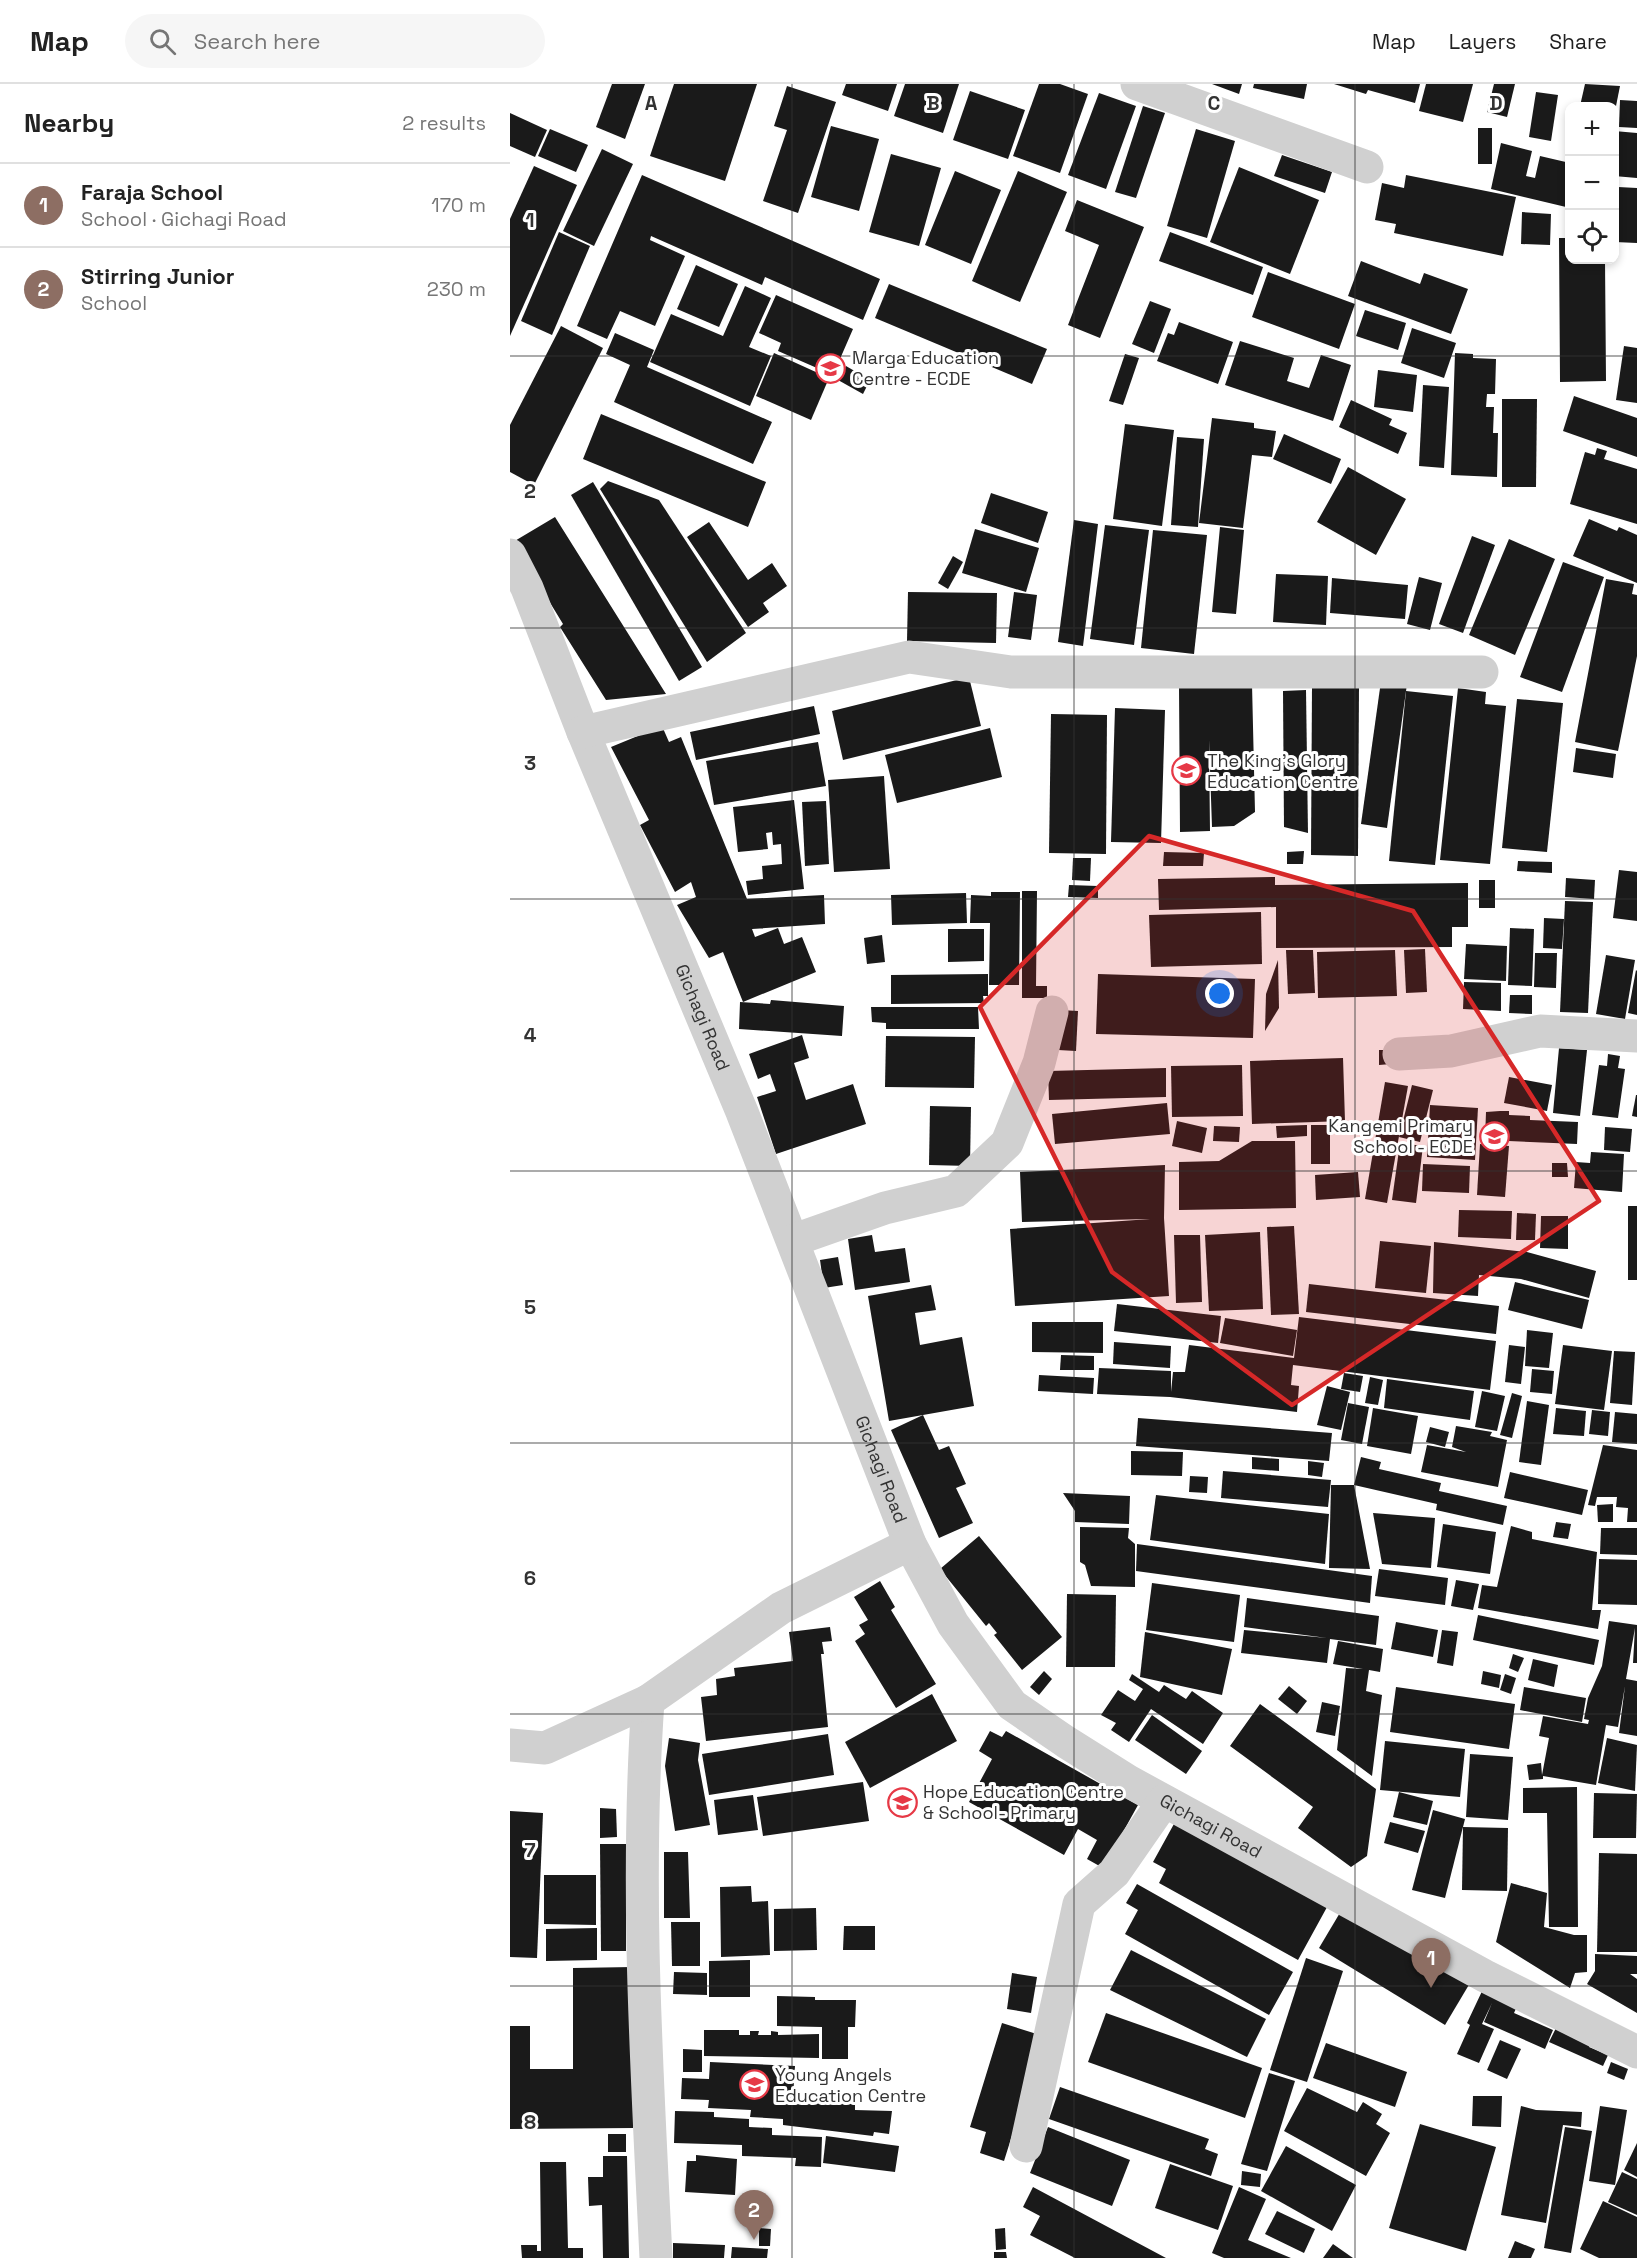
<!DOCTYPE html>
<meta charset="utf-8">
<style>
:root{--surface:#fff;--page:#f6f6f6;--text:#222;--muted:#767676;--line:#e0e0e0;--accent:#0b8043}
body{margin:0;font-family:"Space Grotesk",sans-serif;background:var(--page);color:var(--text)}
.controls{position:absolute;right:18px;top:18px;display:grid;overflow:hidden;border-radius:12px;box-shadow:0 3px 9px #0003}
.controls button{width:54px;height:54px;display:grid;place-items:center;padding:0;border:0;border-bottom:2px solid var(--line);background:var(--surface);color:var(--text);font:30px sans-serif}
.you{position:absolute;left:710px;top:910px;width:21px;height:21px;margin:-15px;border:4px solid #fff;border-radius:50%;background:#1a73e8;box-shadow:0 0 0 9px #1a73e833}
.badge{display:grid;place-items:center;width:39px;height:39px;border-radius:50%;background:var(--accent);color:#fff;font-size:20px;font-weight:700}
.pin{position:absolute;translate:-50% -50px;filter:drop-shadow(0 2px 3px #0008)}
.pin::after{content:'';position:absolute;top:32px;width:21px;height:18px;background:inherit;clip-path:polygon(0 0,100% 0,50% 100%)}
.list{margin:0;padding:0;list-style:none}
h2{display:flex;justify-content:space-between;align-items:center;height:78px;margin:0;padding:0 24px;font-size:26px}
h2 small{font-size:20px;font-weight:400;color:var(--muted)}
.list li{display:grid;grid-template-columns:39px 1fr auto;gap:18px;align-items:center;box-sizing:border-box;height:84px;padding:0 24px;border-top:2px solid var(--line)}
.list b{display:block;font-size:22px;white-space:nowrap}
.list p{margin:0;font-size:20px;white-space:nowrap;color:var(--muted)}
.list em{font-size:20px;font-style:normal;color:var(--muted)}
.icon{flex:none;width:33px;height:33px;fill:none;stroke:currentColor;stroke-width:2;stroke-linecap:round;stroke-linejoin:round}
.map{position:relative;flex:none;width:1127px;height:2174px;overflow:hidden}
header{display:flex;align-items:center;gap:36px;box-sizing:border-box;height:84px;padding:0 30px;background:var(--surface);border-bottom:2px solid var(--line)}
header strong{font-size:28px}
nav{display:flex;gap:33px;margin-inline-start:auto;font-size:21px}
.search{width:420px;height:54px;background:var(--page);display:flex;align-items:center;gap:15px;box-sizing:border-box;padding:0 21px;border-radius:33px;color:var(--muted);font-size:22px}
main{display:flex}
aside{flex:1;background:var(--surface)}
.map>svg:first-child{display:block}
</style>
<header>
<strong>Map</strong>
<div class="search"><svg class="icon" aria-label="search" viewBox="0 0 24 24"><circle cx="10" cy="10" r="6"/><path d="M15 15l6 6"/></svg>Search here</div>
<nav><a>Map</a><a>Layers</a><a>Share</a></nav>
</header>
<main>
<aside>
<h2>Nearby<small>2 results</small></h2>
<ul class="list">
<li><span class="badge" style="background:#8d6e63">1</span><div><b>Faraja School</b><p>School · Gichagi Road</p></div><em>170 m</em></li>
<li><span class="badge" style="background:#8d6e63">2</span><div><b>Stirring Junior</b><p>School</p></div><em>230 m</em></li>
</ul>
</aside>
<div class="map">
<svg width="1127" height="2174" viewBox="0 0 1127 2174">
<rect width="100%" height="100%" fill="#fff"/>
<g fill="#1a1a1a">
<path d="M 102,0 L 135,0 L 115,55 L 86,43 Z"/>
<path d="M 164,0 L 247,0 L 215,97 L 140,72 Z"/>
<path d="M 336,0 L 387,0 L 378,27 L 332,11 Z"/>
<path d="M 395,0 L 449,0 L 433,49 L 384,32 Z"/>
<path d="M 529,0 L 550,0 L 578,10 L 550,89 L 503,72 Z"/>
<path d="M 702,0 L 732,0 L 729,10 Z"/>
<path d="M 744,0 L 797,0 L 794,15 L 743,4 Z"/>
<path d="M 824,0 L 910,0 L 905,19 L 858,6 L 856,10 Z"/>
<path d="M 916,0 L 963,0 L 953,38 L 909,27 Z"/>
<path d="M 984,0 L 1005,0 L 997,33 L 977,28 Z"/>
<path d="M 1075,0 L 1110,2 L 1106,22 L 1070,22 Z"/>
<path d="M 277,2 L 326,18 L 288,129 L 253,117 L 277,46 L 264,42 Z"/>
<path d="M 460,7 L 515,26 L 498,75 L 443,56 Z"/>
<path d="M 1026,8 L 1048,11 L 1041,57 L 1019,53 Z"/>
<path d="M 589,9 L 626,22 L 596,105 L 558,91 Z"/>
<path d="M 1110,16 L 1127,17 L 1127,44 L 1109,43 Z"/>
<path d="M 633,22 L 655,29 L 626,114 L 605,108 Z"/>
<path d="M 0,29 L 37,46 L 25,73 L 0,62 Z"/>
<path d="M 321,42 L 369,55 L 349,127 L 301,113 Z"/>
<rect x="968" y="44" width="14" height="36"/>
<path d="M 40,45 L 78,61 L 66,88 L 28,72 Z"/>
<path d="M 686,45 L 725,57 L 697,154 L 657,142 Z"/>
<path d="M 1104,47 L 1127,49 L 1127,94 L 1104,92 Z"/>
<path d="M 991,59 L 1022,67 L 1016,92 L 1025,94 L 1030,72 L 1060,79 L 1060,108 L 1056,123 L 981,105 Z"/>
<path d="M 92,65 L 123,80 L 84,162 L 53,147 Z"/>
<path d="M 381,70 L 431,84 L 409,162 L 359,148 Z"/>
<path d="M 772,71 L 822,88 L 815,109 L 764,92 Z"/>
<path d="M 24,82 L 67,101 L 0,252 L 0,135 Z"/>
<path d="M 729,83 L 809,116 L 780,190 L 700,158 Z"/>
<path d="M 445,87 L 491,106 L 461,180 L 415,161 Z"/>
<path d="M 508,87 L 557,108 L 510,218 L 462,197 Z"/>
<path d="M 132,91 L 370,195 L 353,236 L 255,193 L 252,201 L 141,152 L 140,156 L 175,172 L 145,242 L 110,227 L 97,255 L 67,242 Z"/>
<path d="M 896,91 L 1006,113 L 993,172 L 884,149 L 886,140 L 865,136 L 872,99 L 894,104 Z"/>
<path d="M 1108,103 L 1127,104 L 1127,159 L 1105,158 Z"/>
<path d="M 567,116 L 634,143 L 590,254 L 558,241 L 589,161 L 555,147 Z"/>
<path d="M 1012,128 L 1041,130 L 1040,161 L 1011,160 Z"/>
<path d="M 49,148 L 80,162 L 42,251 L 11,237 Z"/>
<path d="M 660,148 L 753,183 L 743,211 L 649,177 Z"/>
<path d="M 1049,154 L 1060,154 L 1060,176 L 1095,176 L 1096,297 L 1050,298 Z"/>
<path d="M 851,177 L 910,200 L 914,189 L 958,205 L 941,250 L 838,212 Z"/>
<path d="M 186,181 L 228,200 L 209,243 L 167,225 Z"/>
<path d="M 758,188 L 845,220 L 829,265 L 742,233 Z"/>
<path d="M 379,200 L 537,265 L 522,300 L 365,234 Z"/>
<path d="M 235,202 L 261,214 L 239,263 L 261,272 L 240,322 L 140,278 L 161,230 L 213,252 Z"/>
<path d="M 266,211 L 343,245 L 323,291 L 268,267 L 271,259 L 249,249 Z"/>
<path d="M 640,217 L 661,225 L 644,269 L 622,260 Z"/>
<path d="M 855,226 L 896,239 L 888,266 L 846,252 Z"/>
<path d="M 669,238 L 723,258 L 708,300 L 647,277 L 658,249 L 664,251 Z"/>
<path d="M 51,242 L 93,264 L 24,401 L 0,388 L 0,341 Z"/>
<path d="M 902,244 L 946,259 L 934,294 L 891,279 Z"/>
<path d="M 105,249 L 144,266 L 137,283 L 262,338 L 243,380 L 104,318 L 120,281 L 96,270 Z"/>
<path d="M 730,257 L 784,274 L 777,297 L 799,304 L 811,271 L 841,281 L 823,337 L 715,301 Z"/>
<path d="M 1114,262 L 1127,264 L 1127,319 L 1106,316 Z"/>
<path d="M 264,269 L 319,294 L 301,336 L 246,312 Z"/>
<path d="M 945,269 L 963,270 L 963,274 L 986,275 L 985,310 L 977,310 L 976,323 L 984,323 L 983,349 L 988,349 L 987,393 L 941,391 Z"/>
<path d="M 615,270 L 629,274 L 613,321 L 599,317 Z"/>
<path d="M 336,282 L 360,296 L 353,310 L 328,296 Z"/>
<path d="M 868,286 L 907,291 L 903,328 L 864,323 Z"/>
<path d="M 913,301 L 939,303 L 934,384 L 909,382 Z"/>
<path d="M 1064,312 L 1127,334 L 1127,373 L 1053,347 Z"/>
<path d="M 992,315 L 1027,315 L 1026,403 L 992,403 Z"/>
<path d="M 841,316 L 882,335 L 879,341 L 897,349 L 888,370 L 829,343 Z"/>
<path d="M 91,330 L 256,398 L 238,443 L 73,375 Z"/>
<path d="M 702,334 L 744,339 L 744,344 L 766,347 L 762,373 L 742,371 L 733,444 L 689,439 Z"/>
<path d="M 615,340 L 664,346 L 652,442 L 603,435 Z"/>
<path d="M 774,350 L 831,375 L 821,400 L 763,375 Z"/>
<path d="M 667,353 L 694,355 L 688,443 L 661,441 Z"/>
<path d="M 1087,364 L 1097,367 L 1094,375 L 1127,385 L 1127,440 L 1060,420 L 1075,368 L 1085,371 Z"/>
<path d="M 838,383 L 896,415 L 866,471 L 807,438 Z"/>
<path d="M 98,397 L 149,416 L 236,549 L 197,578 L 90,405 Z"/>
<path d="M 83,398 L 192,583 L 169,597 L 61,411 Z"/>
<path d="M 481,409 L 538,428 L 528,459 L 471,439 Z"/>
<path d="M 45,433 L 156,610 L 96,616 L 50,543 L 53,540 L 3,458 Z"/>
<path d="M 1079,435 L 1107,447 L 1109,443 L 1127,451 L 1127,499 L 1063,472 Z"/>
<path d="M 564,436 L 588,440 L 573,562 L 548,558 Z"/>
<path d="M 199,438 L 238,496 L 262,479 L 277,502 L 253,519 L 259,528 L 238,543 L 177,453 Z"/>
<path d="M 595,441 L 639,446 L 624,561 L 580,555 Z"/>
<path d="M 710,443 L 734,446 L 726,530 L 702,528 Z"/>
<path d="M 465,445 L 529,464 L 516,508 L 452,489 Z"/>
<path d="M 643,446 L 697,451 L 684,570 L 631,564 Z"/>
<path d="M 962,452 L 985,461 L 953,549 L 929,540 Z"/>
<path d="M 999,455 L 1045,475 L 1005,571 L 959,551 Z"/>
<path d="M 443,472 L 453,478 L 438,505 L 428,499 Z"/>
<path d="M 1053,478 L 1094,493 L 1052,608 L 1010,593 Z"/>
<path d="M 766,490 L 818,492 L 816,541 L 763,538 Z"/>
<path d="M 909,493 L 932,499 L 920,546 L 897,540 Z"/>
<path d="M 822,494 L 898,501 L 895,535 L 820,529 Z"/>
<path d="M 1096,495 L 1124,500 L 1122,510 L 1127,511 L 1127,572 L 1108,667 L 1065,658 Z"/>
<path d="M 398,508 L 487,509 L 486,559 L 397,557 Z"/>
<path d="M 504,508 L 527,511 L 521,556 L 498,553 Z"/>
<path d="M 459,593 L 471,642 L 333,676 L 322,627 Z"/>
<path d="M 871,597 L 897,600 L 877,744 L 851,740 Z"/>
<path d="M 742,600 L 745,728 L 724,742 L 702,743 L 699,656 L 700,747 L 670,748 L 669,602 Z"/>
<path d="M 802,602 L 849,602 L 848,772 L 801,771 Z"/>
<path d="M 948,604 L 976,608 L 975,620 L 996,622 L 980,780 L 930,776 Z"/>
<path d="M 796,606 L 798,749 L 774,743 L 773,607 Z"/>
<path d="M 896,607 L 943,612 L 925,781 L 879,777 Z"/>
<path d="M 1007,615 L 1053,619 L 1037,768 L 992,764 Z"/>
<path d="M 304,622 L 310,650 L 186,676 L 180,648 Z"/>
<path d="M 605,624 L 655,626 L 651,759 L 601,758 Z"/>
<path d="M 541,630 L 597,631 L 596,770 L 539,769 Z"/>
<path d="M 152,642 L 159,658 L 171,653 L 237,815 L 314,811 L 315,840 L 242,845 L 245,853 L 268,844 L 274,860 L 292,853 L 306,888 L 233,918 L 213,868 L 199,874 L 167,821 L 186,813 L 181,798 L 165,808 L 130,741 L 139,736 L 101,663 Z"/>
<path d="M 480,644 L 492,693 L 387,719 L 375,671 Z"/>
<path d="M 308,658 L 316,702 L 204,721 L 196,677 Z"/>
<path d="M 1066,664 L 1106,670 L 1103,694 L 1063,688 Z"/>
<path d="M 374,692 L 380,785 L 324,788 L 318,696 Z"/>
<path d="M 284,716 L 294,805 L 238,811 L 236,797 L 253,795 L 252,782 L 272,780 L 271,760 L 263,761 L 262,748 L 256,749 L 258,765 L 228,768 L 223,723 Z"/>
<path d="M 316,717 L 319,780 L 295,782 L 292,718 Z"/>
<path d="M 794,767 L 793,780 L 777,780 L 777,768 Z"/>
<path d="M 654,768 L 694,769 L 693,782 L 653,782 Z"/>
<path d="M 563,774 L 581,774 L 580,797 L 562,796 Z"/>
<path d="M 1008,777 L 1042,778 L 1042,789 L 1007,787 Z"/>
<path d="M 1109,786 L 1127,788 L 1127,837 L 1103,834 Z"/>
<path d="M 765,793 L 765,801 L 958,799 L 958,843 L 942,843 L 942,863 L 766,864 L 766,823 L 649,826 L 648,795 Z"/>
<path d="M 1056,794 L 1085,796 L 1084,815 L 1055,813 Z"/>
<rect x="969" y="796" width="16" height="28"/>
<path d="M 559,801 L 588,802 L 588,814 L 558,813 Z"/>
<path d="M 512,807 L 527,807 L 526,902 L 537,902 L 537,914 L 512,914 Z"/>
<path d="M 481,808 L 510,808 L 509,901 L 479,901 L 480,839 L 460,839 L 461,811 L 481,812 Z"/>
<path d="M 456,809 L 457,839 L 382,841 L 381,811 Z"/>
<path d="M 1055,817 L 1083,818 L 1078,929 L 1050,928 Z"/>
<path d="M 751,828 L 752,880 L 641,883 L 639,831 Z"/>
<path d="M 1034,834 L 1054,835 L 1052,865 L 1033,864 Z"/>
<path d="M 1000,844 L 1024,845 L 1022,902 L 998,901 Z"/>
<path d="M 438,845 L 474,845 L 474,877 L 438,878 Z"/>
<path d="M 372,851 L 375,878 L 357,880 L 354,854 Z"/>
<path d="M 956,860 L 997,862 L 996,897 L 954,895 Z"/>
<path d="M 915,865 L 917,908 L 896,909 L 894,866 Z"/>
<path d="M 776,866 L 803,866 L 805,909 L 778,910 Z"/>
<path d="M 885,866 L 887,912 L 808,914 L 807,868 Z"/>
<path d="M 1025,869 L 1047,869 L 1046,904 L 1024,903 Z"/>
<path d="M 1096,871 L 1125,876 L 1115,935 L 1086,930 Z"/>
<path d="M 768,876 L 769,924 L 755,947 L 756,910 Z"/>
<path d="M 1126,886 L 1127,887 L 1127,931 L 1118,929 Z"/>
<path d="M 478,890 L 478,912 L 473,912 L 474,919 L 381,920 L 381,891 Z"/>
<path d="M 588,890 L 745,895 L 743,954 L 586,950 Z"/>
<path d="M 954,898 L 991,899 L 991,927 L 953,925 Z"/>
<path d="M 1000,911 L 1022,911 L 1022,930 L 999,929 Z"/>
<path d="M 261,916 L 334,922 L 332,952 L 229,945 L 230,918 L 260,920 Z"/>
<path d="M 361,923 L 468,923 L 469,945 L 376,945 L 376,939 L 362,938 Z"/>
<path d="M 550,926 L 568,927 L 566,967 L 548,966 Z"/>
<path d="M 292,951 L 299,974 L 284,979 L 296,1016 L 343,1000 L 356,1040 L 266,1070 L 247,1013 L 266,1007 L 260,990 L 248,995 L 239,970 Z"/>
<path d="M 376,952 L 465,953 L 464,1004 L 375,1003 Z"/>
<path d="M 1049,964 L 1077,966 L 1070,1032 L 1043,1029 Z"/>
<path d="M 869,966 L 880,966 L 881,980 L 869,981 Z"/>
<path d="M 1098,970 L 1110,972 L 1108,984 L 1115,985 L 1108,1034 L 1082,1031 L 1089,981 L 1097,982 Z"/>
<path d="M 833,974 L 835,1037 L 742,1040 L 740,977 Z"/>
<path d="M 732,981 L 733,1032 L 662,1033 L 661,982 Z"/>
<path d="M 656,984 L 656,1013 L 539,1016 L 538,987 Z"/>
<path d="M 999,993 L 1042,1001 L 1037,1027 L 994,1019 Z"/>
<path d="M 875,998 L 898,1002 L 877,1119 L 855,1115 Z"/>
<path d="M 902,1001 L 923,1006 L 910,1058 L 889,1053 Z"/>
<path d="M 1126,1011 L 1127,1011 L 1127,1033 L 1122,1032 Z"/>
<path d="M 657,1019 L 660,1050 L 545,1060 L 542,1030 Z"/>
<path d="M 920,1021 L 968,1024 L 965,1076 L 917,1073 Z"/>
<path d="M 420,1022 L 461,1023 L 460,1082 L 419,1081 Z"/>
<path d="M 990,1027 L 999,1027 L 999,1031 L 1020,1032 L 1020,1036 L 1068,1038 L 1067,1060 L 975,1056 L 976,1028 Z"/>
<path d="M 667,1037 L 697,1044 L 692,1069 L 662,1062 Z"/>
<path d="M 797,1041 L 797,1052 L 767,1054 L 766,1042 Z"/>
<rect x="801" y="1041" width="19" height="39"/>
<path d="M 704,1042 L 730,1043 L 729,1058 L 703,1057 Z"/>
<path d="M 1095,1043 L 1122,1045 L 1120,1068 L 1094,1066 Z"/>
<path d="M 742,1057 L 785,1057 L 786,1124 L 669,1126 L 669,1078 L 709,1077 Z"/>
<path d="M 890,1059 L 913,1062 L 906,1119 L 882,1116 Z"/>
<path d="M 970,1060 L 999,1062 L 995,1113 L 967,1111 Z"/>
<path d="M 1081,1068 L 1114,1070 L 1112,1108 L 1064,1104 L 1066,1078 L 1080,1079 Z"/>
<path d="M 1042,1079 L 1057,1079 L 1058,1093 L 1042,1093 Z"/>
<path d="M 913,1080 L 960,1082 L 959,1109 L 912,1107 Z"/>
<path d="M 655,1081 L 654,1134 L 659,1212 L 505,1222 L 500,1145 L 640,1135 L 512,1138 L 510,1088 Z"/>
<path d="M 848,1088 L 850,1113 L 806,1116 L 805,1091 Z"/>
<rect x="1118" y="1122" width="9" height="74"/>
<path d="M 949,1126 L 1002,1127 L 1001,1155 L 948,1153 Z"/>
<path d="M 1007,1129 L 1026,1130 L 1025,1156 L 1006,1156 Z"/>
<path d="M 1031,1132 L 1058,1132 L 1058,1165 L 1030,1164 Z"/>
<path d="M 784,1142 L 789,1230 L 761,1231 L 757,1143 Z"/>
<path d="M 750,1148 L 753,1225 L 699,1227 L 695,1151 Z"/>
<path d="M 362,1151 L 365,1168 L 395,1164 L 400,1198 L 345,1206 L 338,1155 Z"/>
<path d="M 664,1151 L 690,1151 L 692,1218 L 666,1219 Z"/>
<path d="M 870,1157 L 921,1162 L 916,1209 L 865,1204 Z"/>
<path d="M 924,1158 L 1017,1168 L 1086,1187 L 1079,1214 L 1011,1195 L 969,1191 L 968,1212 L 923,1209 Z"/>
<path d="M 328,1173 L 333,1201 L 314,1204 L 310,1176 Z"/>
<path d="M 1005,1198 L 1079,1216 L 1072,1245 L 998,1226 Z"/>
<path d="M 799,1200 L 989,1222 L 986,1250 L 796,1228 Z"/>
<path d="M 421,1201 L 426,1226 L 405,1229 L 410,1261 L 452,1253 L 464,1322 L 379,1337 L 358,1212 Z"/>
<path d="M 607,1220 L 711,1232 L 708,1259 L 604,1247 Z"/>
<path d="M 789,1233 L 986,1257 L 980,1306 L 783,1281 L 781,1301 L 789,1302 L 787,1328 L 660,1313 L 587,1310 L 589,1284 L 661,1287 L 661,1308 L 663,1288 L 675,1288 L 679,1261 L 784,1274 Z"/>
<path d="M 715,1234 L 787,1246 L 783,1272 L 710,1259 Z"/>
<path d="M 522,1238 L 593,1238 L 593,1269 L 522,1268 Z"/>
<path d="M 1017,1246 L 1043,1249 L 1039,1284 L 1015,1282 Z"/>
<path d="M 604,1258 L 661,1262 L 660,1284 L 603,1280 Z"/>
<path d="M 999,1261 L 1015,1263 L 1011,1300 L 995,1298 Z"/>
<path d="M 1053,1261 L 1102,1267 L 1094,1326 L 1045,1320 Z"/>
<path d="M 1104,1267 L 1125,1268 L 1122,1321 L 1100,1319 Z"/>
<path d="M 551,1271 L 584,1272 L 584,1286 L 550,1286 Z"/>
<path d="M 1022,1285 L 1044,1287 L 1042,1310 L 1020,1308 Z"/>
<path d="M 834,1289 L 853,1292 L 850,1308 L 831,1305 Z"/>
<path d="M 529,1291 L 584,1294 L 583,1310 L 528,1307 Z"/>
<path d="M 860,1293 L 873,1296 L 868,1321 L 855,1319 Z"/>
<path d="M 877,1295 L 964,1307 L 960,1336 L 874,1324 Z"/>
<path d="M 817,1302 L 840,1308 L 831,1346 L 807,1341 Z"/>
<path d="M 972,1307 L 995,1312 L 987,1347 L 965,1343 Z"/>
<path d="M 1002,1309 L 1012,1312 L 1002,1354 L 990,1351 Z"/>
<path d="M 1017,1317 L 1039,1321 L 1031,1381 L 1009,1378 Z"/>
<path d="M 838,1319 L 859,1323 L 852,1360 L 831,1356 Z"/>
<path d="M 863,1324 L 908,1332 L 901,1370 L 857,1362 Z"/>
<path d="M 1046,1324 L 1076,1327 L 1074,1352 L 1043,1350 Z"/>
<path d="M 1082,1326 L 1100,1328 L 1098,1352 L 1079,1350 Z"/>
<path d="M 1105,1328 L 1127,1330 L 1127,1360 L 1102,1358 Z"/>
<path d="M 413,1331 L 429,1366 L 439,1362 L 456,1400 L 446,1404 L 463,1439 L 429,1454 L 381,1346 Z"/>
<path d="M 628,1334 L 822,1349 L 819,1377 L 626,1362 Z"/>
<path d="M 946,1342 L 982,1348 L 980,1352 L 997,1356 L 988,1403 L 911,1388 L 917,1361 L 956,1368 L 942,1363 Z"/>
<path d="M 920,1343 L 939,1348 L 935,1363 L 916,1358 Z"/>
<path d="M 1093,1361 L 1127,1366 L 1127,1438 L 1117,1438 L 1118,1424 L 1106,1423 L 1107,1413 L 1087,1413 L 1085,1422 L 1078,1421 Z"/>
<path d="M 621,1367 L 673,1368 L 672,1392 L 621,1391 Z"/>
<path d="M 742,1373 L 769,1375 L 769,1387 L 742,1385 Z"/>
<path d="M 851,1373 L 871,1378 L 869,1385 L 931,1399 L 929,1407 L 997,1422 L 993,1441 L 926,1426 L 927,1420 L 844,1401 Z"/>
<path d="M 798,1377 L 814,1379 L 812,1393 L 798,1391 Z"/>
<path d="M 713,1387 L 821,1396 L 818,1423 L 711,1414 Z"/>
<path d="M 1000,1388 L 1078,1406 L 1072,1431 L 994,1414 Z"/>
<path d="M 680,1392 L 698,1393 L 697,1409 L 679,1408 Z"/>
<path d="M 821,1401 L 844,1401 L 860,1485 L 819,1484 Z"/>
<path d="M 553,1409 L 620,1412 L 619,1440 L 565,1438 L 565,1427 Z"/>
<path d="M 646,1411 L 819,1430 L 815,1480 L 640,1456 Z"/>
<path d="M 1103,1420 L 1103,1438 L 1088,1438 L 1087,1421 Z"/>
<path d="M 863,1429 L 925,1434 L 921,1484 L 872,1480 Z"/>
<path d="M 1046,1438 L 1061,1440 L 1058,1455 L 1043,1453 Z"/>
<path d="M 933,1440 L 986,1448 L 980,1490 L 927,1483 Z"/>
<path d="M 1001,1442 L 1022,1448 L 1022,1455 L 1087,1468 L 1082,1526 L 1091,1526 L 1088,1545 L 968,1524 L 972,1501 L 987,1503 Z"/>
<path d="M 570,1443 L 619,1444 L 618,1454 L 625,1460 L 625,1503 L 581,1502 L 575,1481 L 570,1478 Z"/>
<path d="M 1091,1444 L 1127,1444 L 1127,1471 L 1090,1470 Z"/>
<path d="M 469,1452 L 552,1553 L 512,1586 L 484,1551 L 487,1549 L 479,1539 L 476,1542 L 430,1485 Z"/>
<path d="M 627,1460 L 862,1492 L 860,1519 L 626,1487 Z"/>
<path d="M 1089,1475 L 1127,1476 L 1127,1521 L 1088,1520 Z"/>
<path d="M 869,1485 L 938,1494 L 935,1521 L 865,1512 Z"/>
<path d="M 946,1496 L 969,1500 L 963,1526 L 941,1522 Z"/>
<path d="M 370,1497 L 385,1523 L 381,1526 L 426,1600 L 386,1624 L 345,1557 L 355,1550 L 349,1541 L 358,1536 L 344,1513 Z"/>
<path d="M 642,1499 L 730,1511 L 724,1558 L 636,1546 Z"/>
<path d="M 557,1510 L 606,1511 L 605,1583 L 556,1583 Z"/>
<path d="M 737,1514 L 869,1532 L 866,1561 L 820,1555 L 817,1579 L 731,1569 L 734,1546 L 817,1554 L 734,1543 Z"/>
<path d="M 968,1531 L 1089,1556 L 1084,1581 L 963,1556 Z"/>
<path d="M 1099,1537 L 1127,1541 L 1127,1579 L 1123,1579 L 1125,1544 L 1116,1595 L 1127,1597 L 1127,1652 L 1109,1649 L 1115,1602 L 1108,1643 L 1096,1641 L 1086,1701 L 1033,1692 L 1033,1695 L 1019,1696 L 1017,1681 L 1031,1679 L 1032,1691 L 1039,1654 L 1029,1652 L 1033,1632 L 1078,1640 L 1079,1636 L 1074,1635 L 1078,1614 L 1092,1582 Z"/>
<path d="M 886,1538 L 928,1546 L 923,1573 L 881,1565 Z"/>
<path d="M 320,1543 L 322,1557 L 312,1558 L 314,1570 L 311,1570 L 318,1643 L 196,1657 L 191,1613 L 207,1611 L 206,1595 L 225,1592 L 224,1584 L 283,1577 L 279,1548 Z"/>
<path d="M 932,1546 L 948,1548 L 943,1582 L 927,1579 Z"/>
<path d="M 635,1548 L 722,1565 L 712,1611 L 630,1593 Z"/>
<path d="M 828,1557 L 873,1565 L 870,1588 L 859,1586 L 856,1607 L 872,1611 L 862,1692 L 827,1666 L 836,1584 L 853,1585 L 823,1580 Z"/>
<path d="M 1003,1570 L 1014,1574 L 1008,1588 L 999,1584 Z"/>
<path d="M 1023,1575 L 1048,1581 L 1044,1603 L 1018,1596 Z"/>
<path d="M 534,1587 L 542,1595 L 529,1611 L 520,1603 Z"/>
<path d="M 973,1587 L 991,1591 L 989,1604 L 971,1600 Z"/>
<path d="M 622,1590 L 649,1608 L 654,1601 L 676,1615 L 682,1607 L 713,1629 L 693,1660 L 641,1625 L 619,1658 L 601,1646 L 606,1639 L 591,1631 L 608,1606 L 625,1617 L 633,1605 L 619,1596 Z"/>
<path d="M 995,1590 L 1006,1594 L 1001,1610 L 990,1606 Z"/>
<path d="M 779,1602 L 797,1617 L 787,1630 L 768,1615 Z"/>
<path d="M 886,1603 L 1005,1620 L 999,1665 L 880,1648 Z"/>
<path d="M 1014,1603 L 1076,1614 L 1072,1638 L 1010,1626 Z"/>
<path d="M 422,1610 L 447,1657 L 360,1704 L 335,1658 Z"/>
<path d="M 812,1618 L 830,1622 L 825,1652 L 806,1648 Z"/>
<path d="M 750,1620 L 866,1705 L 857,1772 L 841,1783 L 788,1744 L 803,1723 L 720,1662 Z"/>
<path d="M 642,1631 L 692,1667 L 676,1690 L 625,1656 Z"/>
<path d="M 480,1647 L 492,1653 L 496,1647 L 628,1721 L 593,1784 L 577,1775 L 587,1756 L 568,1745 L 554,1771 L 459,1718 L 482,1675 L 469,1667 Z"/>
<path d="M 318,1650 L 324,1691 L 199,1711 L 192,1670 Z"/>
<path d="M 159,1654 L 190,1659 L 188,1676 L 200,1741 L 165,1747 L 155,1682 Z"/>
<path d="M 1097,1654 L 1127,1661 L 1125,1707 L 1088,1699 Z"/>
<path d="M 875,1657 L 955,1665 L 950,1713 L 870,1706 Z"/>
<path d="M 960,1670 L 1003,1673 L 998,1736 L 956,1733 Z"/>
<path d="M 353,1698 L 359,1737 L 253,1752 L 247,1713 Z"/>
<path d="M 1067,1703 L 1068,1843 L 1039,1843 L 1037,1729 L 1013,1729 L 1013,1704 Z"/>
<path d="M 889,1708 L 923,1717 L 917,1741 L 883,1733 Z"/>
<path d="M 1084,1709 L 1127,1710 L 1126,1754 L 1083,1754 Z"/>
<path d="M 243,1711 L 248,1746 L 208,1751 L 204,1716 Z"/>
<path d="M 90,1724 L 106,1725 L 107,1753 L 90,1754 Z"/>
<path d="M 923,1726 L 955,1735 L 935,1814 L 902,1806 Z"/>
<path d="M 0,1727 L 33,1729 L 27,1874 L 0,1873 Z"/>
<path d="M 670,1729 L 822,1814 L 788,1876 L 649,1799 L 656,1785 L 643,1778 Z"/>
<path d="M 880,1738 L 915,1747 L 908,1769 L 874,1759 Z"/>
<path d="M 953,1743 L 998,1744 L 997,1807 L 952,1806 Z"/>
<path d="M 90,1760 L 116,1760 L 116,1867 L 91,1867 Z"/>
<path d="M 154,1768 L 178,1768 L 180,1834 L 154,1834 Z"/>
<path d="M 1089,1769 L 1127,1770 L 1127,1868 L 1087,1868 Z"/>
<path d="M 34,1791 L 86,1791 L 86,1841 L 34,1840 Z"/>
<path d="M 1001,1799 L 1037,1809 L 1034,1843 L 1064,1851 L 1077,1851 L 1077,1888 L 1065,1889 L 1060,1904 L 986,1858 Z"/>
<path d="M 627,1800 L 783,1888 L 759,1931 L 615,1850 L 628,1826 L 616,1819 Z"/>
<path d="M 241,1802 L 242,1818 L 258,1817 L 260,1871 L 211,1873 L 210,1803 Z"/>
<path d="M 834,1822 L 960,1899 L 935,1941 L 809,1864 Z"/>
<path d="M 306,1824 L 307,1866 L 264,1867 L 264,1825 Z"/>
<path d="M 161,1838 L 190,1838 L 190,1882 L 162,1882 Z"/>
<path d="M 334,1842 L 365,1842 L 365,1866 L 333,1866 Z"/>
<path d="M 87,1844 L 87,1876 L 36,1877 L 36,1845 Z"/>
<path d="M 621,1866 L 756,1935 L 737,1973 L 600,1906 Z"/>
<path d="M 1085,1870 L 1127,1872 L 1127,1890 L 1120,1890 L 1127,1895 L 1127,1929 L 1077,1900 L 1085,1887 Z"/>
<path d="M 796,1874 L 833,1887 L 797,1998 L 760,1986 Z"/>
<path d="M 240,1876 L 240,1913 L 199,1913 L 199,1877 Z"/>
<path d="M 123,1883 L 123,2044 L 0,2045 L 0,1942 L 20,1942 L 20,1985 L 63,1985 L 63,1884 Z"/>
<path d="M 164,1888 L 197,1889 L 197,1911 L 163,1910 Z"/>
<path d="M 502,1889 L 527,1893 L 521,1929 L 497,1925 Z"/>
<path d="M 974,1903 L 1008,1920 L 1004,1929 L 1043,1946 L 1035,1965 L 974,1938 L 982,1919 L 972,1940 L 984,1945 L 969,1979 L 947,1970 L 960,1941 L 957,1939 Z"/>
<path d="M 267,1912 L 305,1913 L 305,1916 L 346,1916 L 345,1943 L 338,1943 L 338,1975 L 312,1975 L 312,1943 L 267,1942 Z"/>
<path d="M 596,1929 L 752,1984 L 735,2034 L 578,1978 Z"/>
<path d="M 492,1939 L 533,1952 L 494,2077 L 470,2069 L 476,2048 L 460,2043 Z"/>
<path d="M 1046,1944 L 1081,1959 L 1079,1963 L 1098,1971 L 1093,1982 L 1039,1958 Z"/>
<path d="M 194,1946 L 229,1946 L 229,1951 L 240,1951 L 240,1947 L 249,1947 L 248,1951 L 261,1951 L 261,1947 L 268,1948 L 268,1951 L 309,1950 L 309,1974 L 194,1972 Z"/>
<path d="M 990,1956 L 1011,1965 L 997,1995 L 977,1986 Z"/>
<path d="M 816,1959 L 897,1988 L 885,2023 L 803,1994 Z"/>
<path d="M 173,1965 L 192,1966 L 192,1988 L 173,1988 Z"/>
<path d="M 200,1978 L 285,1982 L 283,2013 L 345,2020 L 345,2026 L 382,2027 L 379,2050 L 364,2048 L 363,2052 L 273,2041 L 273,2035 L 240,2033 L 241,2026 L 198,2024 L 199,2016 L 171,2015 L 172,1994 L 199,1995 Z"/>
<path d="M 1101,1978 L 1118,1985 L 1114,1996 L 1097,1989 Z"/>
<path d="M 759,1989 L 785,1997 L 757,2087 L 731,2080 Z"/>
<path d="M 550,2003 L 699,2055 L 695,2065 L 708,2070 L 701,2092 L 539,2035 Z"/>
<path d="M 797,2004 L 847,2028 L 853,2018 L 872,2030 L 866,2040 L 880,2049 L 856,2092 L 774,2047 Z"/>
<path d="M 963,2012 L 992,2012 L 991,2043 L 962,2042 Z"/>
<path d="M 1011,2022 L 1026,2026 L 1072,2028 L 1071,2043 L 1053,2041 L 1036,2139 L 991,2131 Z"/>
<path d="M 1090,2022 L 1117,2026 L 1105,2101 L 1079,2097 Z"/>
<path d="M 165,2027 L 204,2028 L 204,2033 L 239,2035 L 239,2043 L 262,2044 L 262,2051 L 312,2053 L 311,2083 L 285,2082 L 286,2074 L 232,2072 L 232,2061 L 164,2059 Z"/>
<path d="M 910,2040 L 986,2063 L 956,2167 L 879,2144 Z"/>
<path d="M 538,2043 L 620,2076 L 602,2122 L 520,2089 Z"/>
<path d="M 1055,2043 L 1082,2047 L 1061,2169 L 1034,2164 Z"/>
<rect x="98" y="2050" width="18" height="18"/>
<path d="M 316,2052 L 389,2062 L 385,2088 L 313,2079 Z"/>
<path d="M 1127,2059 L 1127,2093 L 1114,2086 Z"/>
<path d="M 776,2062 L 846,2101 L 822,2147 L 751,2107 Z"/>
<path d="M 186,2071 L 227,2075 L 225,2111 L 175,2108 L 177,2077 L 186,2077 Z"/>
<path d="M 93,2072 L 117,2072 L 119,2174 L 93,2174 L 92,2121 L 79,2122 L 78,2093 L 93,2093 Z"/>
<path d="M 30,2078 L 56,2078 L 58,2164 L 73,2164 L 73,2174 L 12,2174 L 11,2161 L 27,2161 L 27,2167 L 31,2167 Z"/>
<path d="M 660,2080 L 723,2102 L 708,2146 L 645,2124 Z"/>
<path d="M 732,2087 L 751,2090 L 750,2103 L 731,2101 Z"/>
<path d="M 1112,2088 L 1127,2095 L 1127,2131 L 1098,2118 Z"/>
<path d="M 523,2103 L 656,2174 L 565,2174 L 520,2151 L 530,2132 L 513,2123 Z"/>
<path d="M 729,2103 L 756,2115 L 738,2156 L 781,2174 L 714,2174 L 702,2169 Z"/>
<path d="M 1093,2117 L 1127,2133 L 1127,2174 L 1089,2174 L 1070,2165 Z"/>
<path d="M 767,2127 L 805,2145 L 794,2169 L 755,2150 Z"/>
<path d="M 249,2144 L 261,2145 L 260,2162 L 249,2162 Z"/>
<path d="M 495,2144 L 496,2165 L 486,2166 L 485,2145 Z"/>
<path d="M 1005,2157 L 1025,2165 L 1021,2174 L 998,2174 Z"/>
<path d="M 163,2159 L 215,2161 L 214,2174 L 163,2174 Z"/>
<path d="M 823,2160 L 843,2174 L 813,2174 Z"/>
<path d="M 222,2163 L 258,2165 L 257,2174 L 221,2174 Z"/>
<path d="M 484,2168 L 496,2168 L 497,2174 L 484,2174 Z"/>
</g>
<g fill="none" stroke-linecap="round" stroke-linejoin="round">
<g stroke="#d0d0d0" stroke-width="33">
<path d="M 627,0 L 857,83"/>
<path id="s1" d="M 0,471 L 17,504 L 73,648 L 232,1028 L 400,1460 L 443,1540 L 502,1621 L 556,1658 L 618,1697 L 975,1892 L 1127,1968"/>
<path d="M 73,648 L 399,573 L 501,588 L 972,588"/>
<path d="M 889,970 L 941,967 L 1030,947 L 1127,952"/>
<path d="M 284,1156 L 375,1124 L 446,1107 L 497,1059 L 529,979 L 542,928"/>
<path d="M 138,1617 C 125,1802 137,1988 146,2174"/>
<path d="M 0,1661 L 35,1664 L 138,1617 L 271,1524 L 400,1460"/>
<path d="M 516,2062 L 569,1820 L 604,1789 L 654,1717"/>
</g>
</g>
<path fill="#d62828" fill-opacity="0.2" stroke="#d62828" stroke-width="4.5" stroke-linejoin="round" d="M 639,752 L 903,827 L 1089,1117 L 782,1321 L 602,1188 L 470,923 Z"/>
<path fill="none" stroke="#333" stroke-width="1.5" stroke-opacity="0.55" d="M 282,0 L 282,2174M 564,0 L 564,2174M 845,0 L 845,2174M 0,272 L 1127,272M 0,544 L 1127,544M 0,815 L 1127,815M 0,1087 L 1127,1087M 0,1359 L 1127,1359M 0,1630 L 1127,1630M 0,1902 L 1127,1902"/>
<defs>
<symbol id="school-ring" viewBox="-11 -11 22 22"><circle r="9.5" fill="#fff" stroke="#e63946" stroke-width="1.5"/><path d="M0-5L7-2L0 1L-7-2ZM-4 1L0 2.5L4 1V4Q0 6-4 4Z" fill="#e63946"/></symbol>
</defs>
<g fill-rule="evenodd">
<use href="#school-ring" x="304" y="268" width="33" height="33"/>
<use href="#school-ring" x="660" y="670" width="33" height="33"/>
<use href="#school-ring" x="968" y="1036" width="33" height="33"/>
<use href="#school-ring" x="376" y="1702" width="33" height="33"/>
<use href="#school-ring" x="228" y="1984" width="33" height="33"/>
</g>
<g text-anchor="middle" stroke-width="6" stroke-linejoin="round" paint-order="stroke">
<g font-size="18" fill="#333" stroke="#fff" text-anchor="start">
<text x="342" y="280">Marga Education<tspan x="342" dy="21">Centre - ECDE</tspan></text>
<text x="697" y="683">The King's Glory<tspan x="697" dy="21">Education Centre</tspan></text>
<text x="963" y="1048" text-anchor="end">Kangemi Primary<tspan x="963" dy="21">School - ECDE</tspan></text>
<text x="413" y="1714">Hope Education Centre<tspan x="413" dy="21">&amp; School- Primary</tspan></text>
<text x="265" y="1997">Young Angels<tspan x="265" dy="21">Education Centre</tspan></text>
</g>
<g font-size="18" fill="#333" stroke="#fff">
<text dy="6" stroke="none"><textPath href="#s1" startOffset="501">Gichagi Road</textPath></text>
<text dy="6" stroke="none"><textPath href="#s1" startOffset="987">Gichagi Road</textPath></text>
<text dy="6" stroke="none"><textPath href="#s1" startOffset="1491">Gichagi Road</textPath></text>
</g>
</g>
<g font-size="20" text-anchor="middle" font-weight="bold" fill="#333" stroke="#fff" stroke-width="6" stroke-linejoin="round" paint-order="stroke">
<text x="141" y="26">A</text>
<text x="423" y="26">B</text>
<text x="704" y="26">C</text>
<text x="986" y="26">D</text>
<text x="20" y="143">1</text>
<text x="20" y="414">2</text>
<text x="20" y="686">3</text>
<text x="20" y="958">4</text>
<text x="20" y="1230">5</text>
<text x="20" y="1501">6</text>
<text x="20" y="1773">7</text>
<text x="20" y="2045">8</text>
</g>
</svg>
<div class="controls">
<button>+</button>
<button>−</button>
<button><svg class="icon" aria-label="locate" viewBox="0 0 24 24"><circle cx="12" cy="12" r="6"/><path d="M12 2v4M12 18v4M2 12h4M18 12h4"/></svg></button>
</div>
<div class="you"></div>
<div class="pin badge" style="left:921px;top:1904px;background:#8d6e63">1</div>
<div class="pin badge" style="left:244px;top:2156px;background:#8d6e63">2</div>
</div>
</main>
